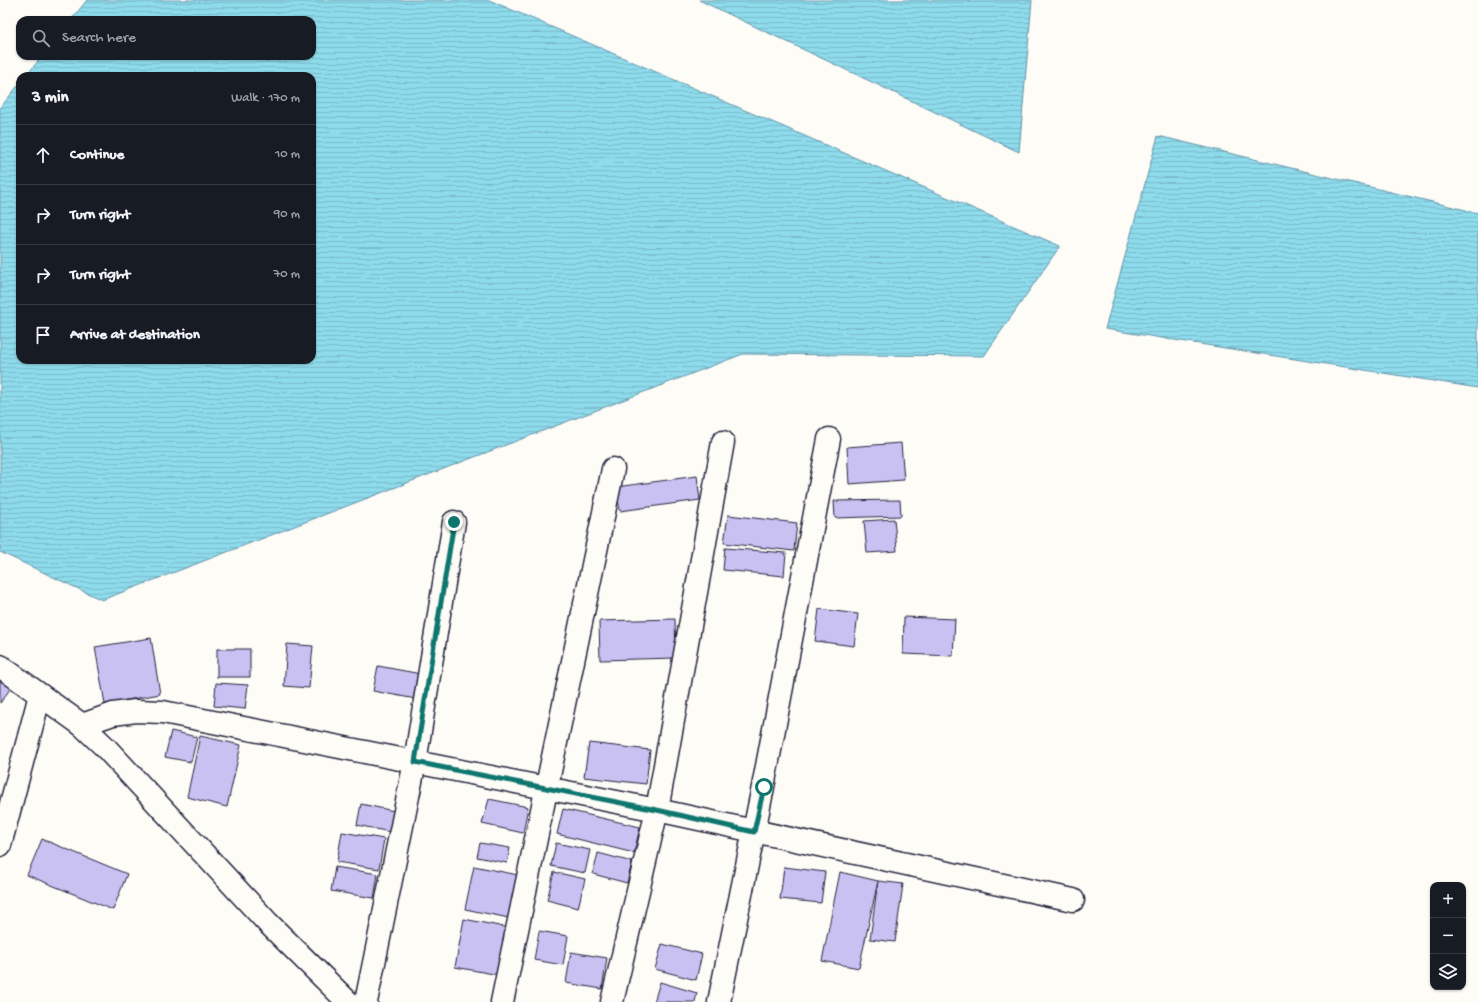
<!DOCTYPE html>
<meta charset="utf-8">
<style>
:root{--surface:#171b24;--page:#20242c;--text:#f1f3f6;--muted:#9ea1a6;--line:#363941}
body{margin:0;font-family:"Gochi Hand",sans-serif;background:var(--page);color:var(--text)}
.controls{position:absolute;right:12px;bottom:12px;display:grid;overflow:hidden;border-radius:8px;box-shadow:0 1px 3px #0004}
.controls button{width:36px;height:36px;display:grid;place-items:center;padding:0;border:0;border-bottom:1px solid var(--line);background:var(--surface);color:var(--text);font:20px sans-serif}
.stop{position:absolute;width:12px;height:12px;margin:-9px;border:3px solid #0f766e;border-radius:50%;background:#fff}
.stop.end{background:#0f766e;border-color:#fff;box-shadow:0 1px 4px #0008}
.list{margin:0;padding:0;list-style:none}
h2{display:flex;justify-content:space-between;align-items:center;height:52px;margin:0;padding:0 16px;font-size:17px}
h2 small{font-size:13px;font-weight:400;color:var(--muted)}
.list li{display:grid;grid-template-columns:26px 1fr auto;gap:12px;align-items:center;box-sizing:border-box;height:60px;padding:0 16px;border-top:1px solid var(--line)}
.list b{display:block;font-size:15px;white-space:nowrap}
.list em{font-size:13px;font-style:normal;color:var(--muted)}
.icon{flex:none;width:22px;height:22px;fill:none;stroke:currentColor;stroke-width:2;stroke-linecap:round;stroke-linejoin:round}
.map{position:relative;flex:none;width:1478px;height:1002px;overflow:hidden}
.search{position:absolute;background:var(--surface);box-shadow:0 1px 3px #0004;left:16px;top:16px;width:300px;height:44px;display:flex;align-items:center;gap:10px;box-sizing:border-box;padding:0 14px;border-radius:12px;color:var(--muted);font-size:15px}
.panel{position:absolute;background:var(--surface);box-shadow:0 1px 3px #0004;left:16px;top:72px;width:300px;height:292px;border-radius:12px}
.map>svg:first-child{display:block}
</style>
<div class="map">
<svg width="1478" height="1002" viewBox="0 0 1478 1002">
<defs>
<pattern id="water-rules" width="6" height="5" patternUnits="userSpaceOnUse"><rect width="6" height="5" fill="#8edbec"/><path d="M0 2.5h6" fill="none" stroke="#7abccb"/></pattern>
</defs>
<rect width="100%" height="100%" fill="#fdfcf7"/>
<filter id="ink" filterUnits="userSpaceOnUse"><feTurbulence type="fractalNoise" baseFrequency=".025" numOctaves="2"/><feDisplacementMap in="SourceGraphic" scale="8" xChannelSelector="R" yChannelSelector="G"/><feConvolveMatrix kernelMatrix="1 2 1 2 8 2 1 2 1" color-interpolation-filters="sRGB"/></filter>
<g filter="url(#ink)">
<g fill="url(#water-rules)" stroke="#6391a5">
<path d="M 87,0 L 489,0 L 1060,246 L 984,356 L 743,354 L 102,600 L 0,552 L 0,108 L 20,83 L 20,360 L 312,360 L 312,76 L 26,76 L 42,56 L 312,56 L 312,20 L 71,20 Z"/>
<path d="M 699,0 L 1032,0 L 1019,152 Z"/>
<path d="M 1158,136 L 1478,213 L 1478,388 L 1105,329 Z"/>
</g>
<g fill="#cac1f3" stroke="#22223b">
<path d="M 901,443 L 904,480 L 849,484 L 847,447 Z"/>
<path d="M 697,476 L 700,500 L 620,511 L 616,487 Z"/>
<path d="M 900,500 L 901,516 L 835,518 L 834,501 Z"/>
<path d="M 728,515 L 797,523 L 794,551 L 724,543 Z"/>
<path d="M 894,519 L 897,551 L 867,553 L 864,521 Z"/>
<path d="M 725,548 L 786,553 L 784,576 L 723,570 Z"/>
<path d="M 819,609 L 858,614 L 854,646 L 815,641 Z"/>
<path d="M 904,617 L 955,619 L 953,656 L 903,654 Z"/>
<path d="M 675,619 L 676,658 L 600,660 L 599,621 Z"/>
<path d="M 151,638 L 160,694 L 105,704 L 95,647 Z"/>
<path d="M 287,644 L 313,646 L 309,688 L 284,686 Z"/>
<rect x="217" y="649" width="33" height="28"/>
<path d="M 378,666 L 421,674 L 416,699 L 373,691 Z"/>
<path d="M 0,676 L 13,685 L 0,703 Z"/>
<path d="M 216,683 L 248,685 L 245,709 L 214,706 Z"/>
<path d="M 171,731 L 197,737 L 191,762 L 165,757 Z"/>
<path d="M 200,736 L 241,745 L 227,807 L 187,797 Z"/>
<path d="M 589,743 L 650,750 L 646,784 L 584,777 Z"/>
<path d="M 489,799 L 528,807 L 523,833 L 482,824 Z"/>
<path d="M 361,804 L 394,811 L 390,832 L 357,825 Z"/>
<path d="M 563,809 L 640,827 L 634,853 L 557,834 Z"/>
<path d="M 342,832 L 384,839 L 379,869 L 337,862 Z"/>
<path d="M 42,839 L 127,874 L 113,910 L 27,875 Z"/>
<path d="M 480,843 L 510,848 L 507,863 L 477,857 Z"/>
<path d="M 556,843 L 590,850 L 585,873 L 551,866 Z"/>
<path d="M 598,853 L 632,862 L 627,883 L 593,874 Z"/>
<path d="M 474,866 L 518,875 L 509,918 L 465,909 Z"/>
<path d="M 335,867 L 378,874 L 374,898 L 331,891 Z"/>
<path d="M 784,867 L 825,872 L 821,903 L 780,899 Z"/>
<path d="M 554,872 L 585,879 L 578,908 L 547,900 Z"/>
<path d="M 840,872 L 878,881 L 859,968 L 822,961 Z"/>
<path d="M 878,881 L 903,884 L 895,942 L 870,939 Z"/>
<path d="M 464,919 L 509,928 L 499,975 L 455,967 Z"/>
<path d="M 539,931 L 568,936 L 563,965 L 534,960 Z"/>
<path d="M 662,944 L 702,954 L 696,980 L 655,969 Z"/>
<path d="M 571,952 L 607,958 L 602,989 L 566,983 Z"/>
<path d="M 660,982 L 697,993 L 695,1002 L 654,1002 Z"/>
</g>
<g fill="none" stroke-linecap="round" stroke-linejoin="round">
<defs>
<g id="minor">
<path d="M 82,725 L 113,714 L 136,711 L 163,712 L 657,810 L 1073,900"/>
<path d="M 0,845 L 40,695"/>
<path d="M 366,1002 L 415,762 L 454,522"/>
<path d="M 502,1002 L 613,469"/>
<path d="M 612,1002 L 657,810 L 723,442"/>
<path d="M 719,1002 L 763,787 L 829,439"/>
</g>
<path id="secondary" d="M 0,666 L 82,725 L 105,747 L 268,923 L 348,1002"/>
</defs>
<use href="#minor" stroke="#22223b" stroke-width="25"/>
<use href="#secondary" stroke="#22223b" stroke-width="25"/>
<use href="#minor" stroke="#fdfcf7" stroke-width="22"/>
<use href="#secondary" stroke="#fdfcf7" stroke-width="22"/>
</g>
</g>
<g fill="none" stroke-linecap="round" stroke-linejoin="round" filter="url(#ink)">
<path stroke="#0f766e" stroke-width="5" d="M 454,522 L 415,762 L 657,810 L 754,832 L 764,787"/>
</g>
</svg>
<div class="controls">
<button>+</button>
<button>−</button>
<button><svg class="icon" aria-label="layers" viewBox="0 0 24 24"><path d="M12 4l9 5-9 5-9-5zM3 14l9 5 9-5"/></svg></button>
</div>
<div class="stop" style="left:764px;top:787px"></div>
<div class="stop end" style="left:454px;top:522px"></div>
<div class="search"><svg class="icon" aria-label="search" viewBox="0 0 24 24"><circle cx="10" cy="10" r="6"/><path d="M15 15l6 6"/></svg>Search here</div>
<section class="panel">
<h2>3 min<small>Walk · 170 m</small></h2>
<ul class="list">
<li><svg class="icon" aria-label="ahead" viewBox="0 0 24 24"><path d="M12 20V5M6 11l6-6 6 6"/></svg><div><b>Continue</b></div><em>10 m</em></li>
<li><svg class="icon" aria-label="right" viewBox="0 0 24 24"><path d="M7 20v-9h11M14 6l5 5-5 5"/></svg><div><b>Turn right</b></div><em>90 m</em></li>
<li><svg class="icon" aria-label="right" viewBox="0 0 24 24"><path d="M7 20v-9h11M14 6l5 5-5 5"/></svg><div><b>Turn right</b></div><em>70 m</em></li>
<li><svg class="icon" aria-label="arrive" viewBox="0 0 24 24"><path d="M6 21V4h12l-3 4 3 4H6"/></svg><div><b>Arrive at destination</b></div></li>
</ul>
</section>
</div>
